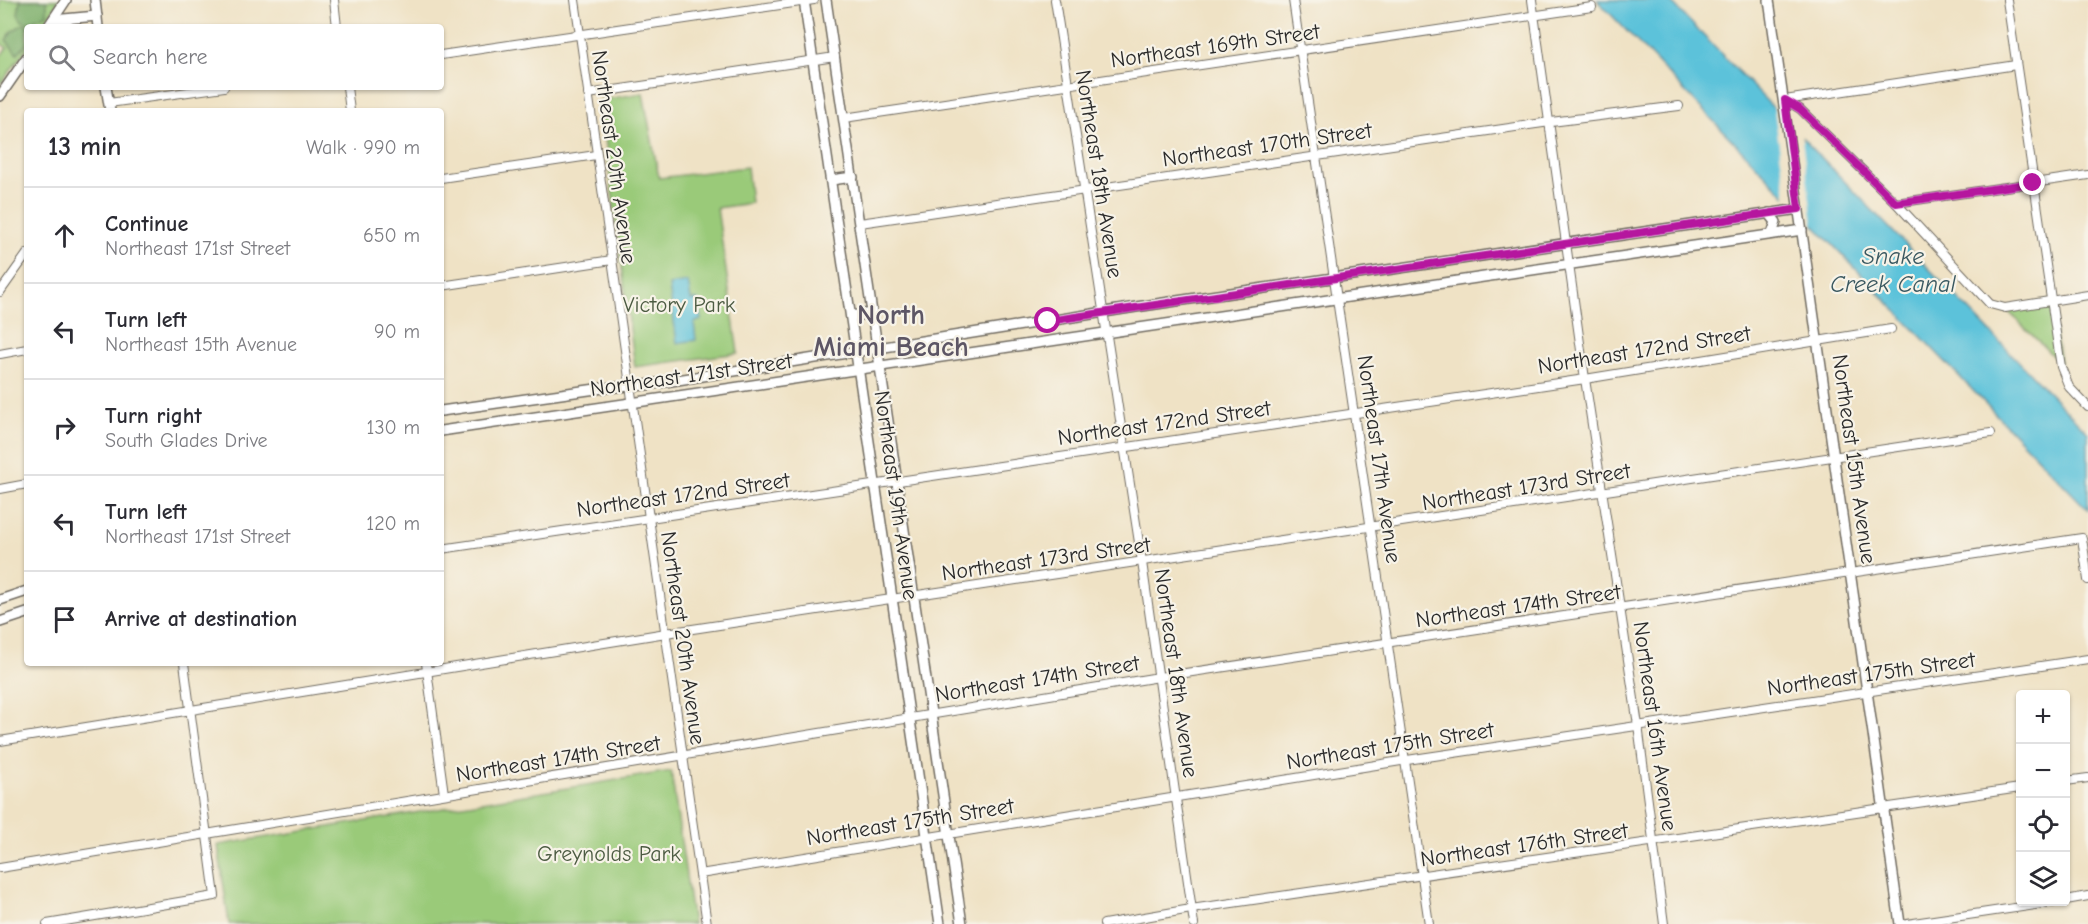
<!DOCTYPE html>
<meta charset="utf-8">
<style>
:root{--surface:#fff;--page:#f2f2f3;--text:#2b2b33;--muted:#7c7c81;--line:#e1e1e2}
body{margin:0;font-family:"Comic Neue",sans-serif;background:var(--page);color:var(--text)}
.controls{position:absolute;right:18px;bottom:18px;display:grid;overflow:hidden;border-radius:6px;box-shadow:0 2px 4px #0004}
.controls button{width:54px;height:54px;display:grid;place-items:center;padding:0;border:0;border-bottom:2px solid var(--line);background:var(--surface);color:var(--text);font:30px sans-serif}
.stop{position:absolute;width:18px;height:18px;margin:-14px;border:4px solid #b5179e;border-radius:50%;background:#fff}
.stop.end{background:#b5179e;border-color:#fff;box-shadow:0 2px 6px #0008}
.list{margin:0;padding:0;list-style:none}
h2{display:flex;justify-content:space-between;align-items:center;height:78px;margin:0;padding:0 24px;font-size:26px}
h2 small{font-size:20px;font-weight:400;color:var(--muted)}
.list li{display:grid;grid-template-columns:39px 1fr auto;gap:18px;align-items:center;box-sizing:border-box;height:96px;padding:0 24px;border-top:2px solid var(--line)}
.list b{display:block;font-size:22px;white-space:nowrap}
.list p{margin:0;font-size:20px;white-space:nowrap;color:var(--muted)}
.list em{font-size:20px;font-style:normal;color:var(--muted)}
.icon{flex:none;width:33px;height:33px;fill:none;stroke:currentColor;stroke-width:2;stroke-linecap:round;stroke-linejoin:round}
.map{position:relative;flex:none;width:2088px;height:924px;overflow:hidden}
.search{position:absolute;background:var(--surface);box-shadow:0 2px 4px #0004;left:24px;top:24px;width:420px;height:66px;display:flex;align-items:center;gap:15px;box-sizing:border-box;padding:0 21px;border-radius:6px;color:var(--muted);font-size:22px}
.panel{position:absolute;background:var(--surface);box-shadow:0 2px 4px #0004;left:24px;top:108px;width:420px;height:558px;border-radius:6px}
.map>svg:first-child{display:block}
</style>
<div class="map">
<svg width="2088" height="924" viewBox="0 0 2088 924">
<rect width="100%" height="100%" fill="#f7f3e8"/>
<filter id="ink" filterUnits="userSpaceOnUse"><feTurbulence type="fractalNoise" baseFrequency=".0167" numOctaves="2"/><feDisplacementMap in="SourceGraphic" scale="12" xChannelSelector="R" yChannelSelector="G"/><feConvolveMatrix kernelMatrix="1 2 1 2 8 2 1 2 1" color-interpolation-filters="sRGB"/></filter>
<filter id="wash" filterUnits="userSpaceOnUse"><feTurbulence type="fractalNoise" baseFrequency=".008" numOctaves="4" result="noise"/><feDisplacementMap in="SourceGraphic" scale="24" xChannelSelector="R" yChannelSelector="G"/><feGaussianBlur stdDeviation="1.35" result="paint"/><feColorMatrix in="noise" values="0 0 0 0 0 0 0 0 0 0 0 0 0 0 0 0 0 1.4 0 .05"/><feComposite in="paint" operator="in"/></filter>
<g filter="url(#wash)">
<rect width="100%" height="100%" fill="#efe2c5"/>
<g fill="#9aca79" stroke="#627a52" stroke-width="1.5">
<path d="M 0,0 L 59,0 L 42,27 L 27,27 L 27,48 L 0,85 L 0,56 L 7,48 L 0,43 Z"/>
<path d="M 643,93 L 659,178 L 747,167 L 751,203 L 717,208 L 738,353 L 635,367 L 600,100 Z"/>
<path d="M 2051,301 L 2060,363 L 2005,308 Z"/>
<path d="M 671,771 L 693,924 L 229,924 L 218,845 Z"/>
</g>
<g fill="#7bae69" stroke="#536c4a" stroke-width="1.5">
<path d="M 20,0 L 47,0 L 47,14 L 28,23 L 21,20 L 18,14 Z"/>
<path d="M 23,24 L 31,27 L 27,27 L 27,43 L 17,54 L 6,40 L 12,31 Z"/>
</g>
<g fill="#5cc2da" stroke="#447682" stroke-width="1.5">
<path d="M 1597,0 L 1669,0 L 2088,433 L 2088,510 Z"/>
<path d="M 688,282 L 691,300 L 698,300 L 701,320 L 694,323 L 696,340 L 677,343 L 669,285 Z"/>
</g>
<path fill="#efe2c5" d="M 1773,102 L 1801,131 L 1814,232 L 1785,201 L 1786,196 Z"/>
</g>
<g filter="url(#ink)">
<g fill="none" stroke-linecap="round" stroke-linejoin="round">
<defs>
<g id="minor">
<path d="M 334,0 L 337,27"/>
<path d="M 575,0 L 707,924"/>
<path d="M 1055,0 L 1142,562 L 1194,924"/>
<path d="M 1293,0 L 1429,924"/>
<path d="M 1532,0 L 1585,379 L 1638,725 L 1664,924"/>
<path d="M 2007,0 L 2061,367 L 2069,387 L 2088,407"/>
<path d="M 441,55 L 814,0"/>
<path d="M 347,87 L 350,111"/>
<path d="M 588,94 L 835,57"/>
<path d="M 1785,100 L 1800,109 L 1896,203 L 1990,304 L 2005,308 L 2088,295"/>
<path d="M 1785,100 L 2016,65"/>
<path d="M 109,103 L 224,87"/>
<path d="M 844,118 L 1592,7"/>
<path d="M 441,178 L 596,155"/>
<path d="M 1896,203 L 2088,175"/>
<path d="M 860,223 L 1543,123 L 1679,106"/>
<path d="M 441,286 L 612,260"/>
<path d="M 0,292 L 27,254"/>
<path d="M 0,354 L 27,349"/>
<path d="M 0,489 L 27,484"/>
<path d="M 441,549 L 1585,379 L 1891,329"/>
<path d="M 426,663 L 444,794"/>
<path d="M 0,741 L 666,633 L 1991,433"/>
<path d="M 2066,781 L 2088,778"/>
<path d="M 0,868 L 1159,677 L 2082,538 L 2088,580"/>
<path d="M 700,874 L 1407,760 L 2088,659"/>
<path d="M 2066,900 L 2088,896"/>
<path d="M 47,924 L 215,896 L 184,663"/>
<path d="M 1104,924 L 1191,909 L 2020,788"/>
<path d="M 1907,924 L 2055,902"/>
</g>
<g id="tertiary">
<path d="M 95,0 L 98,27"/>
<path d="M 804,0 L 940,924"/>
<path d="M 826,0 L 962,924"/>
<path d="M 1769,0 L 1900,924"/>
<path d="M 53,20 L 97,16"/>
<path d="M 48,27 L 66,0"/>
<path d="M 106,87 L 110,111"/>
<path d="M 0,96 L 27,57"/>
<path d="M 831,180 L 853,177"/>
<path d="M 1769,213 L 1776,222 L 1772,234"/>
<path d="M 851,316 L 872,313"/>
<path d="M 441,411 L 603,388 L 646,385 L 1136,307 L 1799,209"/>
<path d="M 441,431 L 1802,230"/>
<path d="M 0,600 L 27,591"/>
<path d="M 0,622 L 27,613"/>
</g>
</defs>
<use href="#minor" stroke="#706b61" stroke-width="10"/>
<use href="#tertiary" stroke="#706b61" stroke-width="12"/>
<use href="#minor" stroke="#fff" stroke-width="8"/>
<use href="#tertiary" stroke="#fff" stroke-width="9"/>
</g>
</g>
<g fill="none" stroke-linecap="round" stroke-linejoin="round" filter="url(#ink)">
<path stroke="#b5179e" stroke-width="8" d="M 1048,321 L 1799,209 L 1785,100 L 1800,109 L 1896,203 L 2033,183"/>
</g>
<g text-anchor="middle" stroke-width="4.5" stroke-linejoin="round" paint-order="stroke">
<g font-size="22" fill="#2b2b2b" stroke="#f7f3e8">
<text transform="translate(1215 45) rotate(-8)" y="8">Northeast 169th Street</text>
<text transform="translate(1267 144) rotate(-8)" y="8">Northeast 170th Street</text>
<text transform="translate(615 157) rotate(82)" y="8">Northeast 20th Avenue</text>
<text transform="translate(1100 174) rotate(81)" y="8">Northeast 18th Avenue</text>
<text transform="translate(1644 349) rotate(-9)" y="8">Northeast 172nd Street</text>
<text transform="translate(691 374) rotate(-8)" y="8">Northeast 171st Street</text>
<text transform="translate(1164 422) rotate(-8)" y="8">Northeast 172nd Street</text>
<text transform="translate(1380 459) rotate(82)" y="8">Northeast 17th Avenue</text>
<text transform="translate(1855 459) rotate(82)" y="8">Northeast 15th Avenue</text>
<text transform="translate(1526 486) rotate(-9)" y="8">Northeast 173rd Street</text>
<text transform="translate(683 494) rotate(-8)" y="8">Northeast 172nd Street</text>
<text transform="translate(897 495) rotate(82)" y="8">Northeast 19th Avenue</text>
<text transform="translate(1046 558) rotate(-8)" y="8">Northeast 173rd Street</text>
<text transform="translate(1518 605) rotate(-8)" y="8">Northeast 174th Street</text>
<text transform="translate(684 638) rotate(82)" y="8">Northeast 20th Avenue</text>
<text transform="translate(1177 673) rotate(82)" y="8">Northeast 18th Avenue</text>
<text transform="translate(1871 673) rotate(-8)" y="8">Northeast 175th Street</text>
<text transform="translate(1037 678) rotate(-9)" y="8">Northeast 174th Street</text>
<text transform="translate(1656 726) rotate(82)" y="8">Northeast 16th Avenue</text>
<text transform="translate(1390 745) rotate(-9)" y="8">Northeast 175th Street</text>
<text transform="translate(558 758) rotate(-9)" y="8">Northeast 174th Street</text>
<text transform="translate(910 821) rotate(-9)" y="8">Northeast 175th Street</text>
<text transform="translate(1524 844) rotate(-8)" y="8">Northeast 176th Street</text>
</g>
<g font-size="22" fill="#4c5b42" stroke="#f7f3e8">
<text x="679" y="312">Victory Park</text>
<text x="609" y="861">Greynolds Park</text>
</g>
<g font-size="24" font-style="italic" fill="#3a5860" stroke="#f7f3e8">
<text x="1893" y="264">Snake<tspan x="1893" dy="28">Creek Canal</tspan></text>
</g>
<g font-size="28" font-weight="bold" fill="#5d5665" stroke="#f7f3e8">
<text x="891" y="324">North<tspan x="891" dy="32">Miami Beach</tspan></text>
</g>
</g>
</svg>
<div class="controls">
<button>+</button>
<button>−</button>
<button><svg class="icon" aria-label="locate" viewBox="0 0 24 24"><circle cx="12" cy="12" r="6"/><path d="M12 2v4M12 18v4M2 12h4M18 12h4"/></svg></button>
<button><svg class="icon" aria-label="layers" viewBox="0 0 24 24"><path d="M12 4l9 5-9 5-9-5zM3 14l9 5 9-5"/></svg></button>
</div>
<div class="stop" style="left:1048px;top:321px"></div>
<div class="stop end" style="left:2033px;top:183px"></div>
<div class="search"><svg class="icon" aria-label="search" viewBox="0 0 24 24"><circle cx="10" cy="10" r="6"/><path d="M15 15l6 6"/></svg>Search here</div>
<section class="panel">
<h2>13 min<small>Walk · 990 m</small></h2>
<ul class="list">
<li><svg class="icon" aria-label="ahead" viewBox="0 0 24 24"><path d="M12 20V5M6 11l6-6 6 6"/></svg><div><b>Continue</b><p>Northeast 171st Street</p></div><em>650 m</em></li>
<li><svg class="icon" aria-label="left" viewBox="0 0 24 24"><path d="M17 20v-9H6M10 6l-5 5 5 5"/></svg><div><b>Turn left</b><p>Northeast 15th Avenue</p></div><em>90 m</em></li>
<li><svg class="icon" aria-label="right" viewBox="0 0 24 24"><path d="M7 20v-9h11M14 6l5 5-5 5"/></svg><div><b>Turn right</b><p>South Glades Drive</p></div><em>130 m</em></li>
<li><svg class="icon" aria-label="left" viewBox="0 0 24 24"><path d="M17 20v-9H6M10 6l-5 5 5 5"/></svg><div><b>Turn left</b><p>Northeast 171st Street</p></div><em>120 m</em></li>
<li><svg class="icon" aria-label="arrive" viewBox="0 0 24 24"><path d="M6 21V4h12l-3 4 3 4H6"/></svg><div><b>Arrive at destination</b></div></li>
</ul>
</section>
</div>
